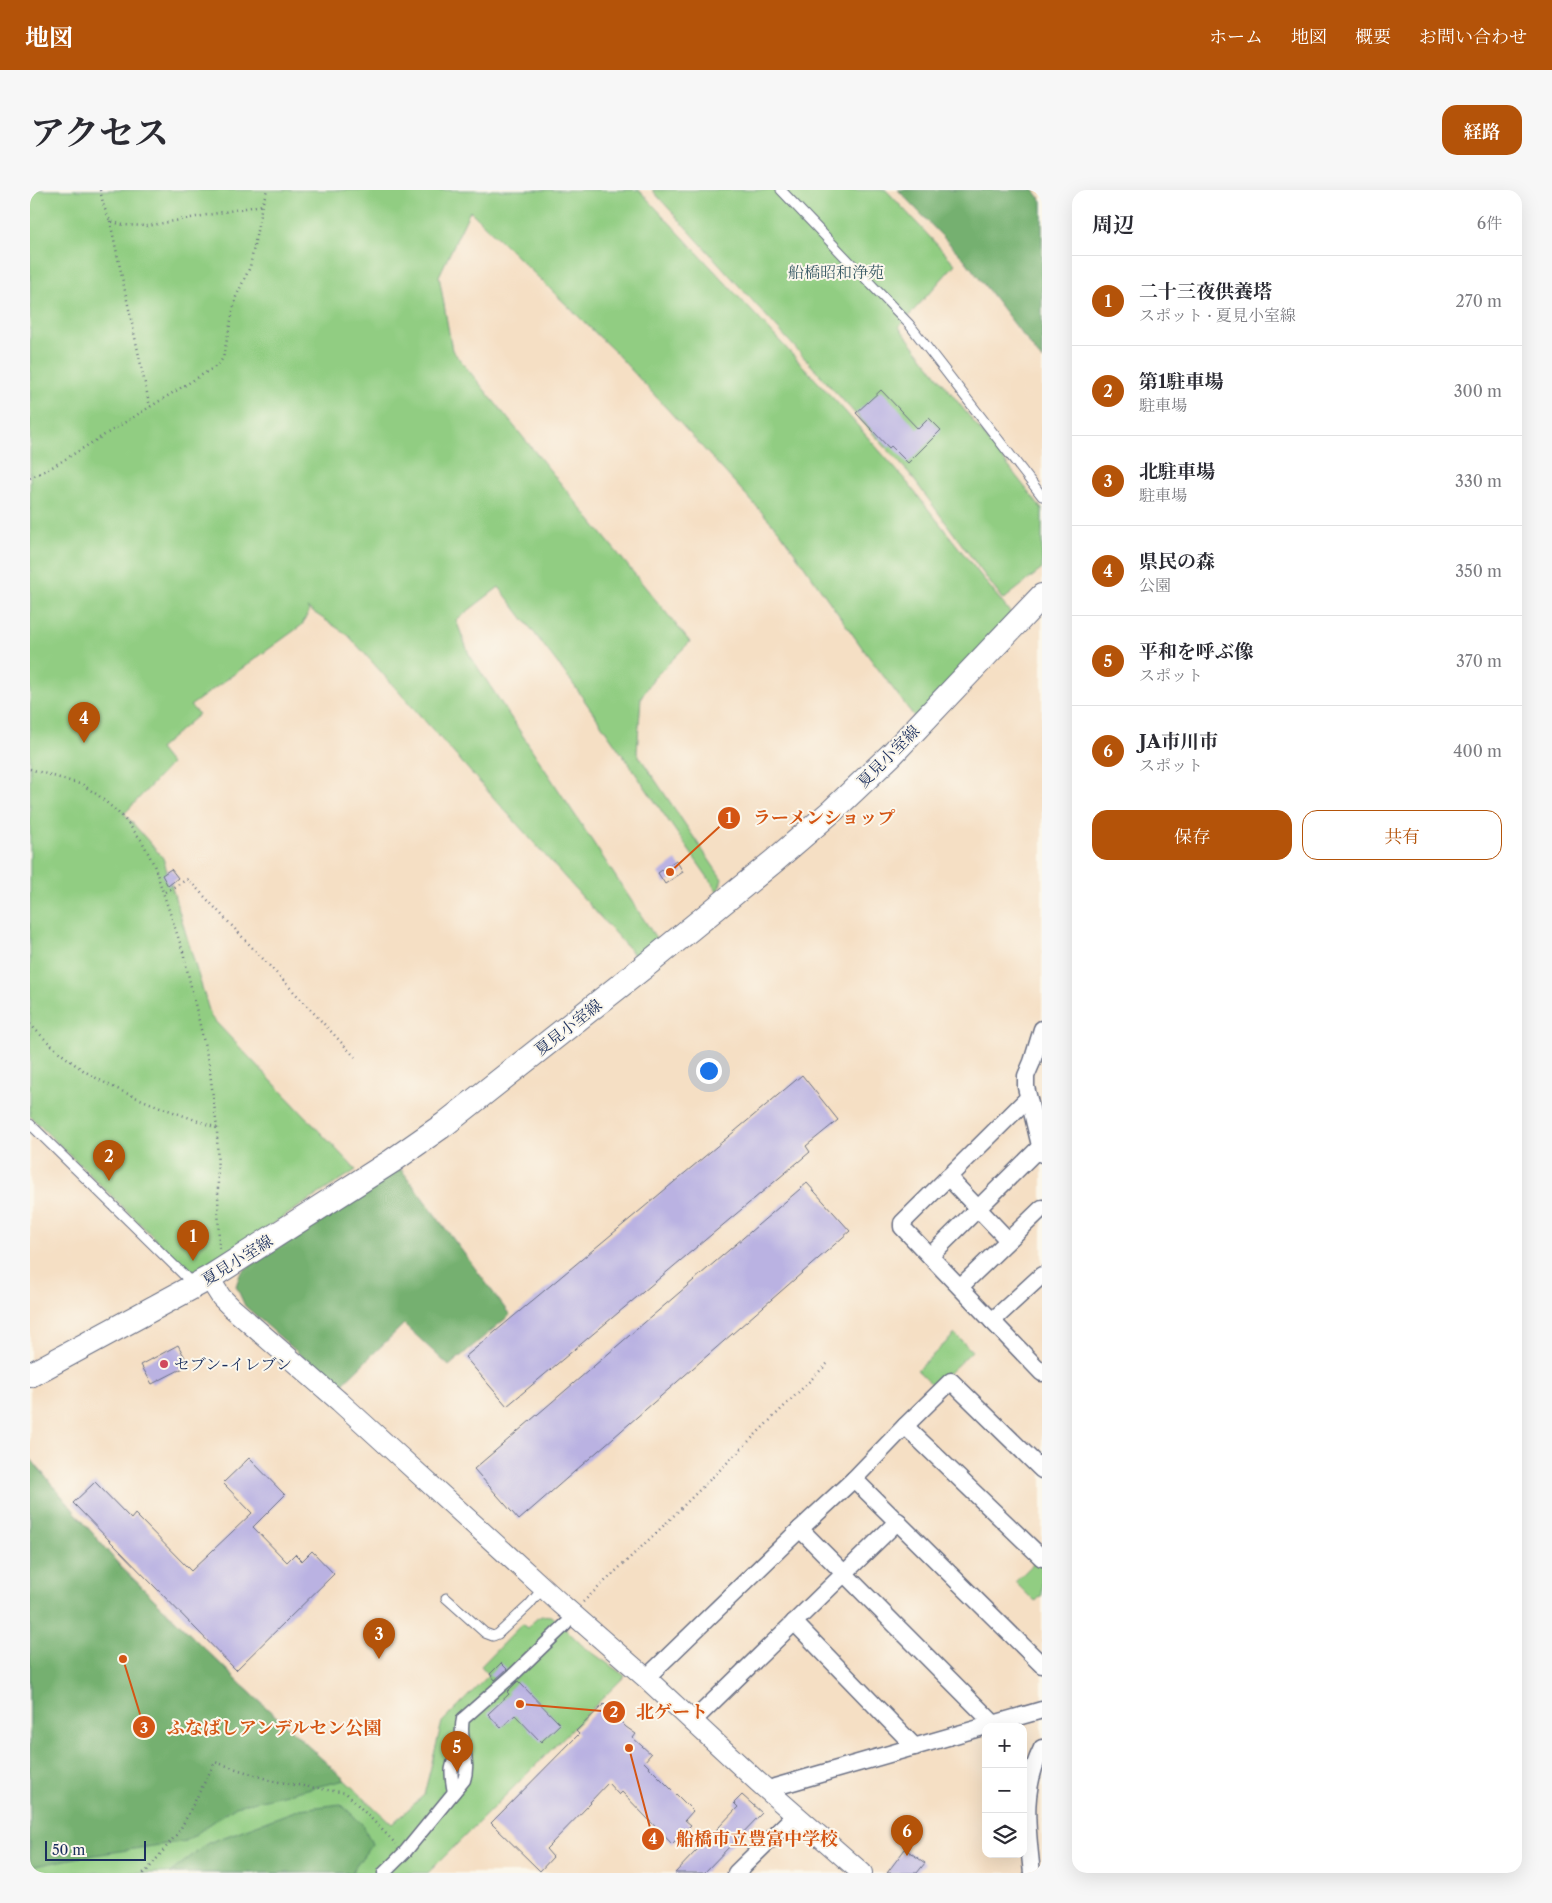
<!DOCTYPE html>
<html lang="ja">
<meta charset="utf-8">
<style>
:root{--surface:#fff;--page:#f7f7f7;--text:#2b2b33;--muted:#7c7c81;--line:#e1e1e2;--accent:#b45309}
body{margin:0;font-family:"Libre Caslon Text","Noto Serif JP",serif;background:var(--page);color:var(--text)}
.controls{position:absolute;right:15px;bottom:15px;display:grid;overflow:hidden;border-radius:10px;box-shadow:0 5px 20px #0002}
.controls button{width:45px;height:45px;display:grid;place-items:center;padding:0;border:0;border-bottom:1px solid var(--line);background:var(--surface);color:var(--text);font:25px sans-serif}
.scale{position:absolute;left:15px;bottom:12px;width:101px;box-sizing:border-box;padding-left:5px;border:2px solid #1b2f5e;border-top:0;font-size:14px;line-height:18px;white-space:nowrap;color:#1b2f5e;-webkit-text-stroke:4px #fbf7ec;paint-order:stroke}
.you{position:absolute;left:678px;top:880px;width:18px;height:18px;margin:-12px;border:4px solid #fff;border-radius:50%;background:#1a73e8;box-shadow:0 0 0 8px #1a73e833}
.badge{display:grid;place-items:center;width:32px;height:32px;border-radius:50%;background:var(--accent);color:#fff;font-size:16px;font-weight:700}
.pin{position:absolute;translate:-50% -41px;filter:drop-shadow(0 1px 2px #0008)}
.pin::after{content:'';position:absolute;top:26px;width:18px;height:15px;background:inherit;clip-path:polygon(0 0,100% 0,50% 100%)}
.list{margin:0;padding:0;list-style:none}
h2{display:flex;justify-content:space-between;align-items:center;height:65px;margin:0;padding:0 20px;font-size:21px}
h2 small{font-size:16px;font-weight:400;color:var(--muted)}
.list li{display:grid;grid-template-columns:32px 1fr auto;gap:15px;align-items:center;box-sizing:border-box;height:90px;padding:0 20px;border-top:1px solid var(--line)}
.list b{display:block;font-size:19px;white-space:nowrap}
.list p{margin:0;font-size:16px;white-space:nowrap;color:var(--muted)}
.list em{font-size:16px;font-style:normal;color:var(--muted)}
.actions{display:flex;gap:10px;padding:15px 20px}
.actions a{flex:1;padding:11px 0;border:1px solid var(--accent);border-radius:15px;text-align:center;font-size:18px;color:var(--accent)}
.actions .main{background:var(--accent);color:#fff}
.icon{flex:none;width:28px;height:28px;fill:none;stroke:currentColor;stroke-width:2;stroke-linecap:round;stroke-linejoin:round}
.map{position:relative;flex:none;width:1012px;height:1683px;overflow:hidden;border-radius:15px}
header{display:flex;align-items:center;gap:30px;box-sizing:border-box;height:70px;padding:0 25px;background:var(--accent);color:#fff}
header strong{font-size:24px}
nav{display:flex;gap:28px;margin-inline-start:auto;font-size:18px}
.intro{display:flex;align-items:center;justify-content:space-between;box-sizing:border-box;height:120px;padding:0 30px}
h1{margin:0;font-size:35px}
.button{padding:12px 22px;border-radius:15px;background:var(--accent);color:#fff;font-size:18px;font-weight:700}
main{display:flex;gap:30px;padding:0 30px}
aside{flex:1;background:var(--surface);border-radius:15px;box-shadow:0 5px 20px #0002}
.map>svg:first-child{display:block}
</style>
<header>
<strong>地図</strong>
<nav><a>ホーム</a><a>地図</a><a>概要</a><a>お問い合わせ</a></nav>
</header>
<div class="intro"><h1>アクセス</h1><a class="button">経路</a></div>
<main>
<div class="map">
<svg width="1012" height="1683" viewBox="0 0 1012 1683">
<rect width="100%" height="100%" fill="#fbf7ec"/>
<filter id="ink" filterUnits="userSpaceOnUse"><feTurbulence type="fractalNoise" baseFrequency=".02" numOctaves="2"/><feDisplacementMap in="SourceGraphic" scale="10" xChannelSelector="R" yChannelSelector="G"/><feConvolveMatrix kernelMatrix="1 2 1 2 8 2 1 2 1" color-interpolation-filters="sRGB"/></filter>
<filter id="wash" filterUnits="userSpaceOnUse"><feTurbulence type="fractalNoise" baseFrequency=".0096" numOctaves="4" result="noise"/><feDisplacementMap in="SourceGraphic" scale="20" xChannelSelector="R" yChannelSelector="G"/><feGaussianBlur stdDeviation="1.12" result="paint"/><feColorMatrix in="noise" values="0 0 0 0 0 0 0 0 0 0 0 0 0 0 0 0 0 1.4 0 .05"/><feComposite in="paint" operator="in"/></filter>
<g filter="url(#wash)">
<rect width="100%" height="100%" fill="#f5dfc4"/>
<g fill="#91cd82" stroke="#567e70">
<path d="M 0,0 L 609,0 L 813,219 L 876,291 L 982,425 L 886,529 L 833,459 L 750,342 L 584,161 L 440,21 L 409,86 L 422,160 L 660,452 L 623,489 L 611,508 L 607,563 L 692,689 L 688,702 L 541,491 L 469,397 L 426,430 L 439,464 L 628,751 L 607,768 L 318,445 L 277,418 L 279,421 L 272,435 L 160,516 L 169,524 L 129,559 L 141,574 L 95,623 L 93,622 L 133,668 L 181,827 L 326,980 L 196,1064 L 163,1082 L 158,1081 L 0,926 Z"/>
<path d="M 622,0 L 856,0 L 925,74 L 869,137 L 1012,319 L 1012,379 L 973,410 L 879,283 Z"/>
<path d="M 925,1144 L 942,1161 L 904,1197 L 887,1180 Z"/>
<path d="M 0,1268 L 89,1375 L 213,1496 L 362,1634 L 394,1605 L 412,1532 L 459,1485 L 451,1476 L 492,1434 L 497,1438 C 505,1430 511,1422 523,1427 L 553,1456 L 595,1486 L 398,1683 L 0,1683 Z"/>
<path d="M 1006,1371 L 1012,1377 L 1012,1405 L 1005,1412 L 985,1392 Z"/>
</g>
<g fill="#74b070" stroke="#487067">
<path d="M 868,0 L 1004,0 L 1012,11 L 1012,170 L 935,70 Z"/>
<path d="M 371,979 L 480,1125 L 419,1176 L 374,1134 L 308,1198 L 215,1116 L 206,1096 L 210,1084 L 215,1079 Z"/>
<path d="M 0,1268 L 89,1375 L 213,1496 L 315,1590 L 206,1616 L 156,1651 L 51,1667 L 0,1677 Z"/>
<path d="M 311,1614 L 333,1635 L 342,1654 L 321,1683 L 140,1683 L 178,1653 L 270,1619 Z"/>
</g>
<g id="blocks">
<g fill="#bab2e2">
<path d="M 851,200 L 888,239 L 899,228 L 911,240 L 878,273 L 861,256 L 859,258 L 826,223 Z"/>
<path d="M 646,670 L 653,682 L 635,694 L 628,683 Z"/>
<path d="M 141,679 L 148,688 L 138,696 L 132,685 Z"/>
<path d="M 772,885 L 808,930 L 776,956 L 780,962 L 477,1216 L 435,1167 Z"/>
<path d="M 777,993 L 820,1041 L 489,1330 L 444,1279 Z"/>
<path d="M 148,1155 L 159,1175 L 122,1194 L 111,1175 Z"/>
<path d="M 219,1268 L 255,1305 L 223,1337 L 257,1372 L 265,1364 L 272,1371 L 282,1361 L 304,1384 L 206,1480 L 43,1313 L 65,1292 L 101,1329 L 105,1324 L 161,1381 L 222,1323 L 193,1293 Z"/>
<path d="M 471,1473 L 477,1479 L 465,1490 L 460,1484 Z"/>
<path d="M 488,1491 L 530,1534 L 511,1552 L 485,1525 L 471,1538 L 458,1524 L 479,1504 L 477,1502 Z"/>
<path d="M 574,1514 L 596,1537 L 606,1544 L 603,1548 L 621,1564 L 614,1572 L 663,1621 L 655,1630 L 661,1635 L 642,1654 L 592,1602 L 589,1605 L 578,1593 L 560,1612 L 561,1613 L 516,1659 L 523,1667 L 510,1681 L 461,1633 L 549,1544 L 546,1541 Z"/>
<path d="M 712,1605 L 732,1623 L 674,1683 L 645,1683 L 708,1617 L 704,1613 Z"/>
<path d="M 875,1659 L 895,1673 L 887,1683 L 857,1683 Z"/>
</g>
</g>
</g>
<g filter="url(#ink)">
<use href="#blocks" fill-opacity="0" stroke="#676d82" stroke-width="1"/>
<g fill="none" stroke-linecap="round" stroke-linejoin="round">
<defs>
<g id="service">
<path d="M 751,0 L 879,134 L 1012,306"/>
<path d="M 0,934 L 164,1095"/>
<path d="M 416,1408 L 455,1443 L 463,1446 L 468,1444 L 499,1415 L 513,1398"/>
</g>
<g id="pedestrian">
<path d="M 424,1602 C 420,1582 419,1574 433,1557"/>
<path d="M 354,1683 L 375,1662 L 434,1590 C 441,1570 428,1550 433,1529 L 483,1485 L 536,1434"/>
</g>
<g id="minor">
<path d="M 1012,839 L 1002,872 L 996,886 L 996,897 L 1012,964"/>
<path d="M 998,908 L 872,1033 L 872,1037 L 1012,1183"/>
<path d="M 918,987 L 978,1050"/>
<path d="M 900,1066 L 1010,957"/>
<path d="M 930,1097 L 1012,1018"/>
<path d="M 962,1131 L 1012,1085"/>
<path d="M 875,1236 L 1012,1368"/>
<path d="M 1012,1280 L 921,1191 L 875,1236 L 824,1289 L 1012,1475"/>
<path d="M 770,1339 L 964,1534"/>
<path d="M 764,1432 L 885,1557"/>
<path d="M 616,1488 L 770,1339 L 824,1289"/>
<path d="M 663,1531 L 868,1331"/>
<path d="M 740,1603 L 745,1597 L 1012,1520"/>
<path d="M 706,1683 L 759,1631 L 766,1626"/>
<path d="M 1002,1683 C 997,1637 991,1601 1012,1558"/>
</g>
<path id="tertiary" d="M 179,1088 L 191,1107 L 202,1118 L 310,1212 L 530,1413 L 616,1488 L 728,1592 L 832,1683"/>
<path id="secondary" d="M 0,1185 L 179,1088 L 362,971 L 415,934 L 615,776 L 744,671 L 803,620 L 862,564 L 1012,406"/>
</defs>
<use href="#service" stroke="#676d82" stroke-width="11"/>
<use href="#pedestrian" stroke="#676d82" stroke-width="15"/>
<use href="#minor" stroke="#676d82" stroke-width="19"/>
<use href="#tertiary" stroke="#676d82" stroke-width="22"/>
<use href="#secondary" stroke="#676d82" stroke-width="26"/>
<g stroke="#676d82" stroke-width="2.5" stroke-dasharray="1 4" stroke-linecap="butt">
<path d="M 70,0 L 74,17 L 80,31 L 93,35 L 117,36 L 232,15"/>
<path d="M 80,31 L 120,217"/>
<path d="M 0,288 L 24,276 L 188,175 L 193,168 L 206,107 L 220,77 L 232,15 L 237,0"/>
<path d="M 0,579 L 53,595 L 69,606 L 92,626 L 112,651 L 124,675 L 153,762 L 179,874 L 187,938 L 189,1061"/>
<path d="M 135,702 L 158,689 L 325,867"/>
<path d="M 0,834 C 13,848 27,861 43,873 C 83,903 140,920 187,938"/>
<path d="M 553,1412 L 625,1344 L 799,1172"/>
<path d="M 113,1683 L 116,1682 L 150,1640 L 185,1572 L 243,1591 L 316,1603 L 366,1654"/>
</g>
<use href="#service" stroke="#fff" stroke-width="9"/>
<use href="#pedestrian" stroke="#fff" stroke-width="12"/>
<use href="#minor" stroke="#fff" stroke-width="16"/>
<use href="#tertiary" stroke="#fff" stroke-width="20"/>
<use href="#secondary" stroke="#fff" stroke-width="24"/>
</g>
</g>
<circle fill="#d1495b" stroke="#fbf7ec" stroke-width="2" cx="134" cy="1174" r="5"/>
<g text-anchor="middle" stroke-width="4" stroke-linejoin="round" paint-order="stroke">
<g font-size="16" fill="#3e5e69" stroke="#fbf7ec">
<text x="806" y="88">船橋昭和浄苑</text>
</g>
<g font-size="16" fill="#1b2f5e" stroke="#fbf7ec">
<text transform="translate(858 566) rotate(-45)" y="6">夏見小室線</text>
<text transform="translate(538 837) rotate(-38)" y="6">夏見小室線</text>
<text transform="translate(207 1070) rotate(-32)" y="6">夏見小室線</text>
</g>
<g font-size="16" fill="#1b2f5e" stroke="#fbf7ec" text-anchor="start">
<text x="144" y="1180">セブン-イレブン</text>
</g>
</g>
<path fill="none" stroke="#d45514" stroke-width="2" d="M640 682L699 628M490 1514L584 1522M93 1469L114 1537M599 1558L623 1649"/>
<g fill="#d45514" stroke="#fbf7ec" stroke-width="2">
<circle cx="640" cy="682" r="5"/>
<circle cx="490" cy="1514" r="5"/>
<circle cx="93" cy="1469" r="5"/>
<circle cx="599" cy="1558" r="5"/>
<circle cx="699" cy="628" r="12"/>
<circle cx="584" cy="1522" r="12"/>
<circle cx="114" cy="1537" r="12"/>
<circle cx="623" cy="1649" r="12"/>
</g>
<g font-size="15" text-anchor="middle" font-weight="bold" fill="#fff">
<text x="699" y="633">1</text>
<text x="584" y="1527">2</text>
<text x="114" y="1543">3</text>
<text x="623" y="1654">4</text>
</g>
<g font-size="18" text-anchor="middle" font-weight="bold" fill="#d45514" stroke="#fbf7ec" stroke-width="4" stroke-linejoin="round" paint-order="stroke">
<text x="794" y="634">ラーメンショップ</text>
<text x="642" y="1528">北ゲート</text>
<text x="244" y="1544">ふなばしアンデルセン公園</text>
<text x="727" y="1655">船橋市立豊富中学校</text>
</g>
</svg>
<div class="controls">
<button>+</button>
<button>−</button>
<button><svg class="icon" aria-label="layers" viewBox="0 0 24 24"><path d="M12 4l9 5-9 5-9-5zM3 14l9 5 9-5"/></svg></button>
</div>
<div class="scale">50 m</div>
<div class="you"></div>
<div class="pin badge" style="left:163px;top:1071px">1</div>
<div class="pin badge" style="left:79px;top:991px">2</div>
<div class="pin badge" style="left:349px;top:1469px">3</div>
<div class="pin badge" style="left:54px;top:553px">4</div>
<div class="pin badge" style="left:427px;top:1582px">5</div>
<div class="pin badge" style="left:877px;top:1666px">6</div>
</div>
<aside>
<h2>周辺<small>6件</small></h2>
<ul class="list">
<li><span class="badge">1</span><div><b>二十三夜供養塔</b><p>スポット · 夏見小室線</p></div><em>270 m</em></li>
<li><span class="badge">2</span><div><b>第1駐車場</b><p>駐車場</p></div><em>300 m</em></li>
<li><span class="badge">3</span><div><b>北駐車場</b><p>駐車場</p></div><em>330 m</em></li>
<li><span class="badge">4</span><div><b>県民の森</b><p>公園</p></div><em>350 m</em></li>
<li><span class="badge">5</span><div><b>平和を呼ぶ像</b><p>スポット</p></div><em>370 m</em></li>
<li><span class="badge">6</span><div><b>JA市川市</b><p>スポット</p></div><em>400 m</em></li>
</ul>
<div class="actions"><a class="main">保存</a><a>共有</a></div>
</aside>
</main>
